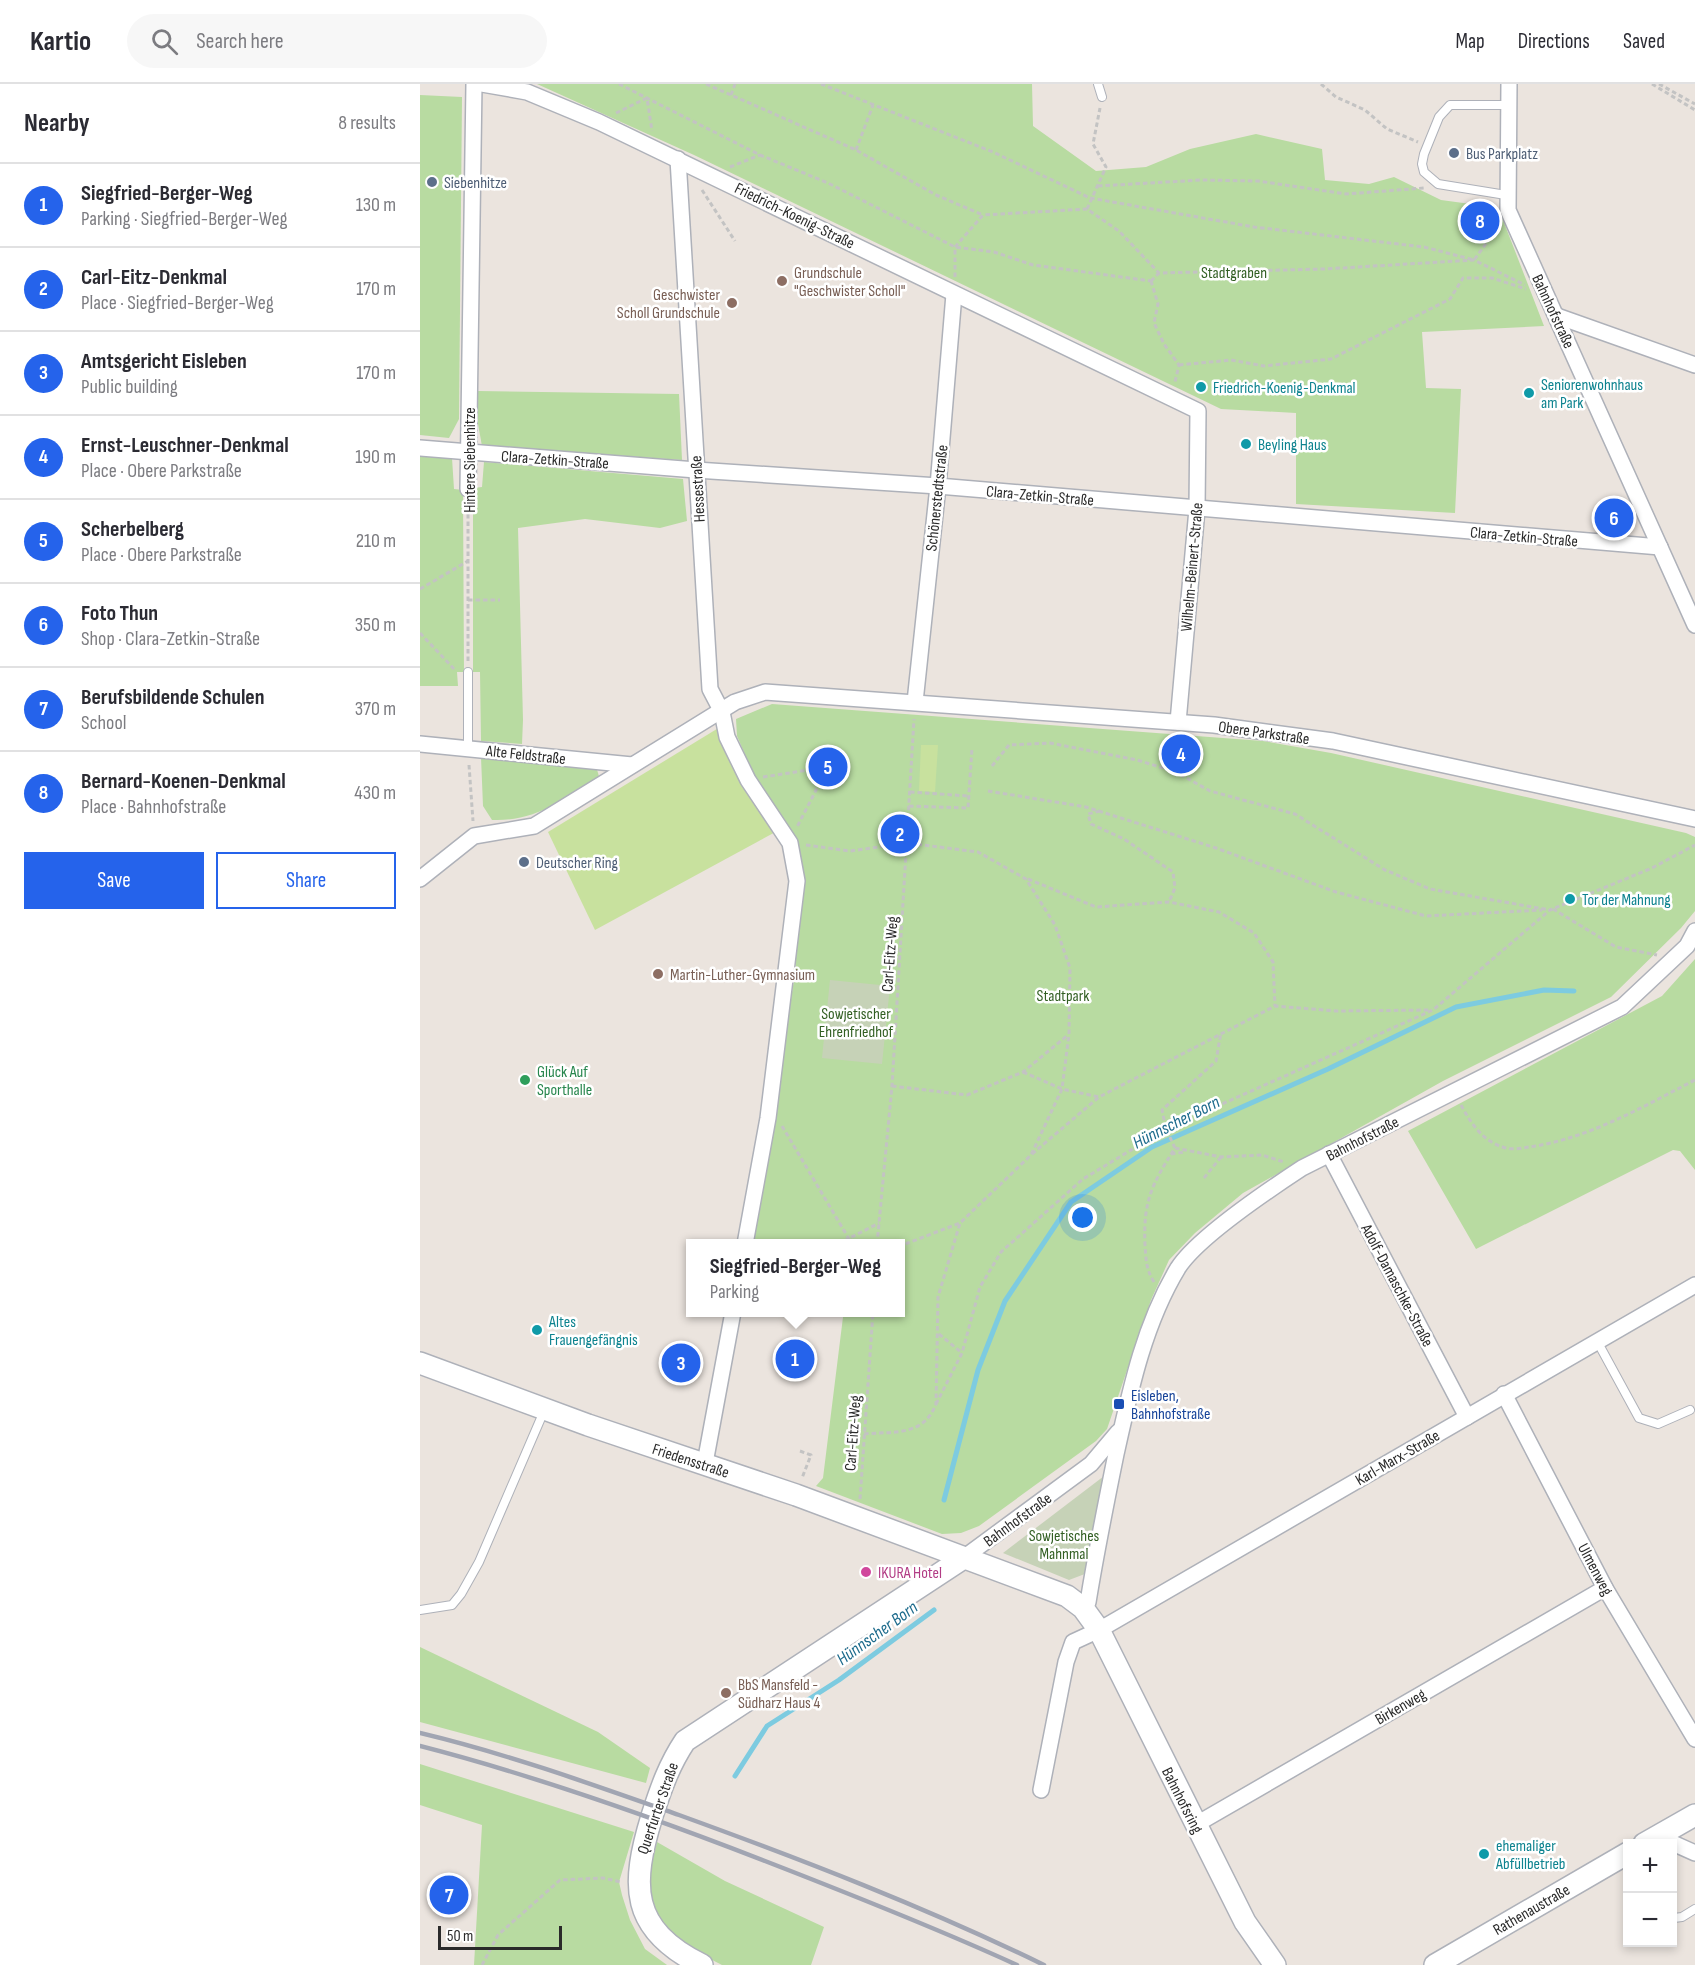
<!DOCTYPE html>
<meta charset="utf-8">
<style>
:root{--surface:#fff;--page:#f7f7f7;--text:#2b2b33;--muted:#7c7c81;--line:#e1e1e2;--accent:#2563eb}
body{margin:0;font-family:"Sofia Sans Condensed",sans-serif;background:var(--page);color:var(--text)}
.controls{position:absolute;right:18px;bottom:18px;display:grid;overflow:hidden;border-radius:0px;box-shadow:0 3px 9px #0003}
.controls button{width:54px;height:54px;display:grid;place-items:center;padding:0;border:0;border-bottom:2px solid var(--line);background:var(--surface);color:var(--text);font:30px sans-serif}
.scale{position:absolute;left:18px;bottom:15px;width:124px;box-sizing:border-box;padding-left:6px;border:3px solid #2a2a2a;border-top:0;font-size:16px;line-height:21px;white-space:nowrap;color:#2a2a2a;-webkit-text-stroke:4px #fff;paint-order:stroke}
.you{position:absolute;left:663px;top:1134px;width:21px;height:21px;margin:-15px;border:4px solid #fff;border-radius:50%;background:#1a73e8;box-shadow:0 0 0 9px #1a73e833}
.badge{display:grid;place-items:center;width:39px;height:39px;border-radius:50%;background:var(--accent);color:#fff;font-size:20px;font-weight:700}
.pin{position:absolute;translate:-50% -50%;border:3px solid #fff;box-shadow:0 2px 6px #0006}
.popup{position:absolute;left:266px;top:1155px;width:219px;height:78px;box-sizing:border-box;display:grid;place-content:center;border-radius:0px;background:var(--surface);filter:drop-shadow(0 2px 4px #0005);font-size:20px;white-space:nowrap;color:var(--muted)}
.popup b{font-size:22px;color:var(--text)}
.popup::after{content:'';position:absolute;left:50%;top:100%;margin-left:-12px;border:12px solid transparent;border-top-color:var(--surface)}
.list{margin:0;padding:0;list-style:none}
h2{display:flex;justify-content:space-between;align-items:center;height:78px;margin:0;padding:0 24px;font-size:26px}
h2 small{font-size:20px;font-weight:400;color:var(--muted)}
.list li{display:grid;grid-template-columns:39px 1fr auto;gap:18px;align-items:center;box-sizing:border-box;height:84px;padding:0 24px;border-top:2px solid var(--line)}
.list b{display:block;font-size:22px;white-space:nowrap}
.list p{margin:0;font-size:20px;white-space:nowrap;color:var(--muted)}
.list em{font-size:20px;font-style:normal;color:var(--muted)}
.actions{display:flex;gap:12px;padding:18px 24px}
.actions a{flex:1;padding:14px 0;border:2px solid var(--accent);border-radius:0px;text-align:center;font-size:21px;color:var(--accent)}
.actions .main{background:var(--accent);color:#fff}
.icon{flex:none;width:33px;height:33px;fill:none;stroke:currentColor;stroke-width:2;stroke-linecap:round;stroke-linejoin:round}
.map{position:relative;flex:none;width:1275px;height:1881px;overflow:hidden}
header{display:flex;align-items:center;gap:36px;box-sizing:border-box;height:84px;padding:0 30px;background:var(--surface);border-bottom:2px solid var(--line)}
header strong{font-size:28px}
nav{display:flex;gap:33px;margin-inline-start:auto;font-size:21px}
.search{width:420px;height:54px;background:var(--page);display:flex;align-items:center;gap:15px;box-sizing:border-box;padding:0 21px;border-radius:33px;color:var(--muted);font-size:22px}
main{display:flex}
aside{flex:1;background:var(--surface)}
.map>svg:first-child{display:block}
</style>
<header>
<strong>Kartio</strong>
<div class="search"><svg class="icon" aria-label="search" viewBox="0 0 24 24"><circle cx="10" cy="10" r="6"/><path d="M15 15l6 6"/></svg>Search here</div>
<nav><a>Map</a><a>Directions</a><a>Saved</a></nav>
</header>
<main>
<aside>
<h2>Nearby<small>8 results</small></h2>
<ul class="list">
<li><span class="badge">1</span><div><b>Siegfried-Berger-Weg</b><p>Parking · Siegfried-Berger-Weg</p></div><em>130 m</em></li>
<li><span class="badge">2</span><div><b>Carl-Eitz-Denkmal</b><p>Place · Siegfried-Berger-Weg</p></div><em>170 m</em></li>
<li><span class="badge">3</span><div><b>Amtsgericht Eisleben</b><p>Public building</p></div><em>170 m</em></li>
<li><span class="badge">4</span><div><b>Ernst-Leuschner-Denkmal</b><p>Place · Obere Parkstraße</p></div><em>190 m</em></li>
<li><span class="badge">5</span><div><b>Scherbelberg</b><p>Place · Obere Parkstraße</p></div><em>210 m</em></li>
<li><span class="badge">6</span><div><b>Foto Thun</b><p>Shop · Clara-Zetkin-Straße</p></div><em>350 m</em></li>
<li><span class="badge">7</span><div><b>Berufsbildende Schulen</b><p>School</p></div><em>370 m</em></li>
<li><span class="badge">8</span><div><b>Bernard-Koenen-Denkmal</b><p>Place · Bahnhofstraße</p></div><em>430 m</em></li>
</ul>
<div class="actions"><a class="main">Save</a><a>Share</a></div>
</aside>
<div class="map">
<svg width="1275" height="1881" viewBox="0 0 1275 1881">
<rect width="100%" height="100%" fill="#ebe4de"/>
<g fill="#b8dba1">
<path d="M 117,0 L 612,0 L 613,42 L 676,87 L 726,83 L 770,65 L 836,50 L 902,65 L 905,96 L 949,100 L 974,93 L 1021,116 L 1073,123 L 1083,136 L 1124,242 L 1002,248 L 1006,304 L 1041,305 L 1035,429 L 876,420 L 876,329 L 801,325 L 274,71 Z"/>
<path d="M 0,11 L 42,13 L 39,335 L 29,354 L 0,351 Z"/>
<path d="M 58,307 L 259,310 L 262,376 L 62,362 L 58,340 Z"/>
<path d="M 0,370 L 32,374 L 34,405 L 43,406 L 44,588 L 37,588 L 38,602 L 0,602 Z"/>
<path d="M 64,378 L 263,395 L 267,437 L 240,444 L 165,435 L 98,444 L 103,636 L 102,660 L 61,657 L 60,588 L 53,588 L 53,404 L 62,403 Z"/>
<path d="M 352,620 L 843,657 L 911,669 L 1266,749 L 1275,753 L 1275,827 L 1261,844 L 1191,913 L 1023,997 L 866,1085 L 823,1109 L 775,1149 L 749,1176 L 731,1216 L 687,1345 L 676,1357 L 559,1442 L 541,1449 L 522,1450 L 396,1402 L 403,1394 L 423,1233 L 406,1229 L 480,1228 L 480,1160 L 331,1159 L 375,890 L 380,798 L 317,652 L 316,635 Z"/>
<path d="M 61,673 L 176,682 L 180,696 C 146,715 113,738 72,736 L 63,722 Z"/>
<path d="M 1275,875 L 1275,1086 L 1260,1067 L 1253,1066 L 1056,1165 L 988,1047 L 1242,912 Z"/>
<path d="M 0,1563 L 178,1648 L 230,1684 L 226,1699 L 0,1638 Z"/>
<path d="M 0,1680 L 214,1748 L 199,1798 L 202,1811 L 210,1836 L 225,1865 L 247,1881 L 54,1881 L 62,1741 L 0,1721 Z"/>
<path d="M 237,1758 L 305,1797 L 404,1843 L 391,1881 L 302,1881 L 263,1861 L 238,1833 L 226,1804 Z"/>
</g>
<g fill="#c6d2b7">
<path d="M 410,896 L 470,902 L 462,980 L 402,974 Z"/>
<path d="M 688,1389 L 670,1488 L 649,1496 L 583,1469 Z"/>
</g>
<g fill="#c8e19e">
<path d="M 305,640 L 361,745 L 175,846 L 128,748 Z"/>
<path d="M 501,661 L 518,661 L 515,708 L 499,707 Z"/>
</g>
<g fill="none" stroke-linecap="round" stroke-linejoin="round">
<g stroke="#7dcbe0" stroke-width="5">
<path d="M 524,1416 L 558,1286 L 585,1217 L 651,1118 L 732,1063 L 908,985 L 1036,923 L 1124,906 L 1154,907"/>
<path d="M 315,1692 L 347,1642 L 419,1596 L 514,1526"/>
</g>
<defs>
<g id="service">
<path d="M 678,0 L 682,13"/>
<path d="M 1086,111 L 1018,100 L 1004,88 L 1002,80 L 1004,70 L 1019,33 L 1030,21 L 1088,21"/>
<path d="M 48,588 L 48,664"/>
<path d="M 1177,1257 L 1219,1334 L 1238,1340 L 1270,1326"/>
<path d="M 0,1526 L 32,1521 L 41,1510 L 59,1478 L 124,1327"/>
<path d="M 1254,1834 L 1262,1833 L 1275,1825"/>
</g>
<g id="minor">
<path d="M 62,0 L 107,8 L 179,38 L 778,327 L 777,425 L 758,638"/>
<path d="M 1089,0 L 1088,126 L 1275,541"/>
<path d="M 258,75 L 290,605 L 302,628 L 307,653 L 328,696 L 370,759 L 377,797 L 348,1034 L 325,1160"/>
<path d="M 1137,232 L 1275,281"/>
<path d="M 0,364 L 276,386 L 518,402 L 1240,463"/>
<path d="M 48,405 L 54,0"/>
<path d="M 495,618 L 518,402 L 534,210"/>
<path d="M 0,660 L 212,681"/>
<path d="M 0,795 L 54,752 L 114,742 L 315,618 L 345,608 L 794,641 L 913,657 L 1275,735"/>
<path d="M 909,1070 L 1047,1333"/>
<path d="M 1084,1310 L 1185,1504 L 1275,1655"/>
<path d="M 285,1379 L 313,1228"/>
<path d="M 542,1475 L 671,1380 L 698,1348"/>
<path d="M 663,1524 L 668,1518 C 676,1469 686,1419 696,1370 C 710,1307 724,1240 758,1184 C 778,1153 850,1105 882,1084 L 1202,923 L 1267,862 L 1275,847"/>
<path d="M 621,1706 L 646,1578 L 653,1558 L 679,1546 L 1275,1201"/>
<path d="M 775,1741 L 1185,1504"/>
<path d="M 1237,1752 L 1275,1769"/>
</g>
<g id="secondary">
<path d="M 0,1279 L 168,1341 L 376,1411 L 647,1512 L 663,1524 L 679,1546 L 825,1838 L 855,1881"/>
<path d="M 1224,1760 L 1275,1731"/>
<path d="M 282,1881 C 209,1845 211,1801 232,1732 C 241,1704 249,1681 265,1657 L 542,1475"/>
<path d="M 1015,1881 L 1208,1769"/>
</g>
</defs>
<use href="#service" stroke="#aeb1b9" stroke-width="10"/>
<use href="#minor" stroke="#aeb1b9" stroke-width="18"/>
<use href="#secondary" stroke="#aeb1b9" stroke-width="24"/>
<g stroke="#c3c3c3" stroke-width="3" stroke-dasharray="4.5 3" stroke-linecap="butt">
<path d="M 199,0 L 340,71 L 408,99 L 535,163 L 574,168 L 613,181 L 731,197"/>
<path d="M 286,0 L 436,66 L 516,111 L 563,131"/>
<path d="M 401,0 L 573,68 L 670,114 L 834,143 L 1004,163 L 1054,176 L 1079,142"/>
<path d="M 901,0 L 916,13 L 945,26 L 967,45 L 998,58"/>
<path d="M 1232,0 L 1275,26"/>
<path d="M 1239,0 L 1275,20"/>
<path d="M 311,11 L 315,0"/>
<path d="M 196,29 L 227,14 L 232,47"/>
<path d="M 436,66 L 453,21"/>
<path d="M 310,83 L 340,71"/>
<path d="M 678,102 L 781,96 L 838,97 L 926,110 L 1004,104"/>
<path d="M 282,106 L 315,157"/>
<path d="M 667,125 L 686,83 L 673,60 L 680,24"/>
<path d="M 535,193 L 535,163 L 563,131 L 667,125 L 699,147 L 739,189 L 905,185 L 1054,176 L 1105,201"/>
<path d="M 731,197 L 738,220 L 734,239 L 744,260 L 759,281 L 755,298"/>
<path d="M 731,197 L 739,189"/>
<path d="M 759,281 L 811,276 L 844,282 L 911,275 L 1030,215 L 1043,194 L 1072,194 L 1106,205"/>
<path d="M 0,505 L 48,477"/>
<path d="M 48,516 L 80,516"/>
<path d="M 0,549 L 36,587"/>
<path d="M 48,577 L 48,419"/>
<path d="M 49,681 L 53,737"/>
<path d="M 572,682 L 589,661 L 630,659 L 717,676 L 756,688 L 790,707 L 875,730 L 965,786 L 1010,805 L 1130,826"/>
<path d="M 756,688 L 757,654"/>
<path d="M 343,693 L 408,683 L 377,743"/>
<path d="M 568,707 L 666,723 L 796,764 L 916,808 L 1006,832 L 1122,826"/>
<path d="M 490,708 L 548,712"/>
<path d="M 489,722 L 548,724 L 552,664"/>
<path d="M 680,727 L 668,730 L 671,740 L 704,755 L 753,788 L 755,804 L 749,818"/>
<path d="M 386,761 L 430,767 L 488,759 L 558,768 L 606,795 L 635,841 L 650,884 L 649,950 L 642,1005 L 611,1071 L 540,1139 L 480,1162"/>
<path d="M 608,795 L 676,823 L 749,818 L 799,828 L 834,849 L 853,878 L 855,922"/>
<path d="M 1133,825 L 1196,863 L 1237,871"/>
<path d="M 603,988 L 642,1005 L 679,1013 L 855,922 L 916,927 L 1010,926"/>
<path d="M 472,1002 L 547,1011 L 603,988 L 648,951"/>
<path d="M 1041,1021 C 1052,1041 1063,1058 1086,1064 C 1093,1066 1102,1064 1109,1063 C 1168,1055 1222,1023 1275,996"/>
<path d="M 362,1042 L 432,1160"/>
<path d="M 755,1064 L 746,1045 L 742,1026 L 796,977 L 801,948"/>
<path d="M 612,1070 L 679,1013"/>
<path d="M 751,1070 L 764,1068"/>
<path d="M 784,1094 L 801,1073"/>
<path d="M 418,1160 L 459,1139"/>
<path d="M 457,1160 L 472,1002 L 494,635"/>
<path d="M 734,1198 C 726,1185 726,1176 725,1161 C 723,1117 732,1100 755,1064 L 801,1073 L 842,1071 L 864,1078"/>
<path d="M 519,1250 L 542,1269"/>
<path d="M 516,1320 L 542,1269 L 560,1203 L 581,1168 L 663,1095 L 746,1045 L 1013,926 L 1130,826 L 1232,784 L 1275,761"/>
<path d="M 444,1350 C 474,1347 503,1353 516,1320 L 518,1213 L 540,1139"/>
<path d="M 380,1367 L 391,1371 L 382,1394"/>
<path d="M 440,1415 L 453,1228"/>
<path d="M 62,1881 L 78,1851 L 140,1796 L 183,1794 L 201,1798"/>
</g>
<use href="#service" stroke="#fff" stroke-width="8"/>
<use href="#minor" stroke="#fff" stroke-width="15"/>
<use href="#secondary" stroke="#fff" stroke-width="21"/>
<g stroke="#a1a5b2" stroke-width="4.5">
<path d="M 0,1649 C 88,1670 174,1701 259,1731 C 383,1776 505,1823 624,1881"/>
<path d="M 0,1662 C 117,1692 232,1733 345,1777 C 430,1810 514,1843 597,1881"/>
</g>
</g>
<g fill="#5c6f8a" stroke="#fff" stroke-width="2">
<circle cx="1034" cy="69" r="6"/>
<circle cx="12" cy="98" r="6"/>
<circle cx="104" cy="778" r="6"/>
</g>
<g fill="#8d6e63" stroke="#fff" stroke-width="2">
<circle cx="362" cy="197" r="6"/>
<circle cx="312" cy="219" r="6"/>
<circle cx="238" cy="890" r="6"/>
<circle cx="306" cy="1609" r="6"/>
</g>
<g fill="#0f9aa8" stroke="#fff" stroke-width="2">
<circle cx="781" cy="303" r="6"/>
<circle cx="1109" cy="309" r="6"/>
<circle cx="826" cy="360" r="6"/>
<circle cx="1150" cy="815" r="6"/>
<circle cx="117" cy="1246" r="6"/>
<circle cx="1064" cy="1770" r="6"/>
</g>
<circle fill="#2e9e5b" stroke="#fff" stroke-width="2" cx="105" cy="996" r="6"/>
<rect fill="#1a4fb4" stroke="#fff" stroke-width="2" x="693" y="1314" width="12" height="12" rx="3"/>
<circle fill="#d1479c" stroke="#fff" stroke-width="2" cx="446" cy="1488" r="6"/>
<g text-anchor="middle" stroke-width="5" stroke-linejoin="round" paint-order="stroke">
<g font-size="16" fill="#4e5e75" stroke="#fff" text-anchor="start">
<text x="1046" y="75">Bus Parkplatz</text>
<text x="24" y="104">Siebenhitze</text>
<text x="116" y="784">Deutscher Ring</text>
</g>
<g font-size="16" fill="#2a2a2a" stroke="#fff">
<text transform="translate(375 131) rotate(26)" y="6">Friedrich-Koenig-Straße</text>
<text transform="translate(1134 227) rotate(65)" y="6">Bahnhofstraße</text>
<text transform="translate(135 375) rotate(4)" y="6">Clara-Zetkin-Straße</text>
<text transform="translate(49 376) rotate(-90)" y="6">Hintere Siebenhitze</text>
<text transform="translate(277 405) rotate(-93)" y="6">Hessestraße</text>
<text transform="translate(620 411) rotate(5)" y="6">Clara-Zetkin-Straße</text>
<text transform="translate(516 414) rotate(-84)" y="6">Schönerstedtstraße</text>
<text transform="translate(1104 452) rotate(5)" y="6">Clara-Zetkin-Straße</text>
<text transform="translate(771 483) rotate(-85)" y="6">Wilhelm-Beinert-Straße</text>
<text transform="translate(844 648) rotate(8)" y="6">Obere Parkstraße</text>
<text transform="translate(106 670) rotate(6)" y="6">Alte Feldstraße</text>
<text transform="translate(469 870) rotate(-86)" y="6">Carl-Eitz-Weg</text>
<text transform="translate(942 1054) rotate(-27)" y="6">Bahnhofstraße</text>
<text transform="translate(978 1201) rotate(62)" y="6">Adolf-Damaschke-Straße</text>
<text transform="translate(432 1349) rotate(-86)" y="6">Carl-Eitz-Weg</text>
<text transform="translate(977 1373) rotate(-30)" y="6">Karl-Marx-Straße</text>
<text transform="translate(271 1376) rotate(18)" y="6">Friedensstraße</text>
<text transform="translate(597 1435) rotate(-36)" y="6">Bahnhofstraße</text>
<text transform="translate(1176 1485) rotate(62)" y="6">Ulmenweg</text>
<text transform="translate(980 1622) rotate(-30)" y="6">Birkenweg</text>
<text transform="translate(763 1716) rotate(63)" y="6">Bahnhofsring</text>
<text transform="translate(237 1724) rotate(-71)" y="6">Querfurter Straße</text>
<text transform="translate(1111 1825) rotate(-30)" y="6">Rathenaustraße</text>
</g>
<g font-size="16" fill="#785e54" stroke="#fff" text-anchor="start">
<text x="374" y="194">Grundschule<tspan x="374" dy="18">"Geschwister Scholl"</tspan></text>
<text x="300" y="216" text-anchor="end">Geschwister<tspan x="300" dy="18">Scholl Grundschule</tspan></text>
<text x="250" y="896">Martin-Luther-Gymnasium</text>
<text x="318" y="1606">BbS Mansfeld -<tspan x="318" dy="18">Südharz Haus 4</tspan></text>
</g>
<g font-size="16" fill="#325f23" stroke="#fff">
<text x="814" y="194">Stadtgraben</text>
<text x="643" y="917">Stadtpark</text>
<text x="436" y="935">Sowjetischer<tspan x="436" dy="18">Ehrenfriedhof</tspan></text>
<text x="644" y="1457">Sowjetisches<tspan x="644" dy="18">Mahnmal</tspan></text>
</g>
<g font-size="16" fill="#0d838f" stroke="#fff" text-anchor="start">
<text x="1121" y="306">Seniorenwohnhaus<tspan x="1121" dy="18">am Park</tspan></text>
<text x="793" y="309">Friedrich-Koenig-Denkmal</text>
<text x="838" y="366">Beyling Haus</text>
<text x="1162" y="821">Tor der Mahnung</text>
<text x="129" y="1243">Altes<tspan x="129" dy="18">Frauengefängnis</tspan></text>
<text x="1076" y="1767">ehemaliger<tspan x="1076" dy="18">Abfüllbetrieb</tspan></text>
</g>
<g font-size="16" fill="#27864d" stroke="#fff" text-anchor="start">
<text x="117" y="993">Glück Auf<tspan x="117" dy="18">Sporthalle</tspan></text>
</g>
<g font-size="16" fill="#164399" stroke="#fff" text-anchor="start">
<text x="711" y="1317">Eisleben,<tspan x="711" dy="18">Bahnhofstraße</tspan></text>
</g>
<g font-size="16" fill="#b23c85" stroke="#fff" text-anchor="start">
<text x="458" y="1494">IKURA Hotel</text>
</g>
<g font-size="18" font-style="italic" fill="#1d6b8c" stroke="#fff">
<text transform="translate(756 1038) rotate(-27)" y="6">Hünnscher Born</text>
<text transform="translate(457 1549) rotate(-36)" y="6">Hünnscher Born</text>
</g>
</g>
</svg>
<div class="controls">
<button>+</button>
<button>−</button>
</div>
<div class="scale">50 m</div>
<div class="you"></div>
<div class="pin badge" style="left:375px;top:1275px">1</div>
<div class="popup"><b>Siegfried-Berger-Weg</b>Parking</div>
<div class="pin badge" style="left:480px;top:750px">2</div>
<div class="pin badge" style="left:261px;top:1279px">3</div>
<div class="pin badge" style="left:761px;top:670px">4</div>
<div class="pin badge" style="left:408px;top:683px">5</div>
<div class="pin badge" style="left:1194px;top:434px">6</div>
<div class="pin badge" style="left:29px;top:1811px">7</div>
<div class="pin badge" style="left:1060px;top:137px">8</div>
</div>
</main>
